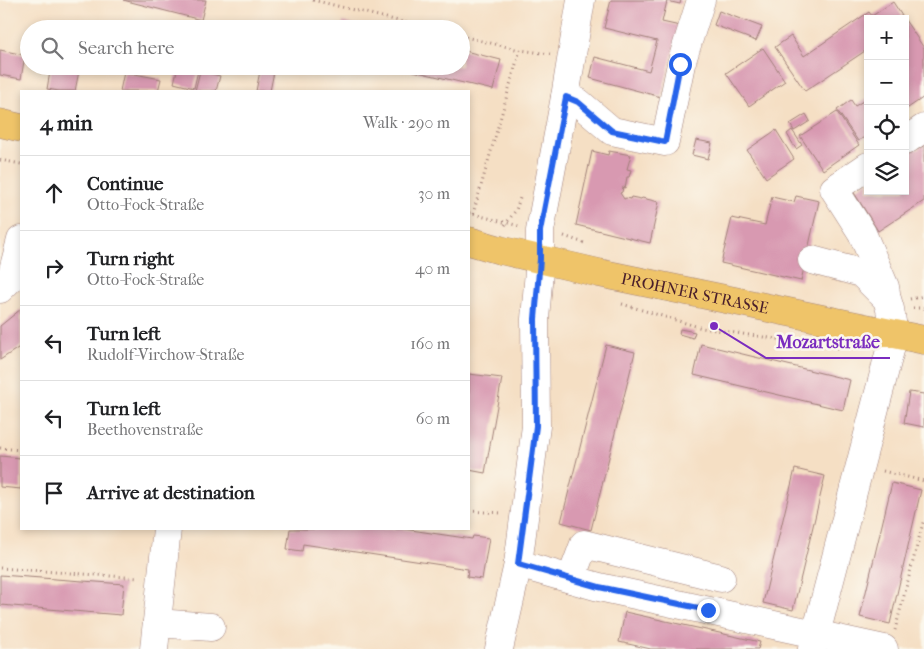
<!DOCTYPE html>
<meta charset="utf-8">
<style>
:root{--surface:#fff;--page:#f6f6f6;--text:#202124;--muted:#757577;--line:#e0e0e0}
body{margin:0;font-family:"IM FELL French Canon",serif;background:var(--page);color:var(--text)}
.controls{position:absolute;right:15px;top:15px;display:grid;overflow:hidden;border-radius:0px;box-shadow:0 2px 8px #0003}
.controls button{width:45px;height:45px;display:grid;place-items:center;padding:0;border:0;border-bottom:1px solid var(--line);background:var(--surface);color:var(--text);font:25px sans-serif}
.stop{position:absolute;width:15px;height:15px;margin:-11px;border:4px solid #2563eb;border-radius:50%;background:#fff}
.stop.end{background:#2563eb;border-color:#fff;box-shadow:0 1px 5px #0008}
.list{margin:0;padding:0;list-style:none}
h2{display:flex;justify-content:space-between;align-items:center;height:65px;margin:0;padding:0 20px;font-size:21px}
h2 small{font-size:16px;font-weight:400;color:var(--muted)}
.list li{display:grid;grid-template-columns:32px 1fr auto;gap:15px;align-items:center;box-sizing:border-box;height:75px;padding:0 20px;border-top:1px solid var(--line)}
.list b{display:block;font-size:19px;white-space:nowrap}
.list p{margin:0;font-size:16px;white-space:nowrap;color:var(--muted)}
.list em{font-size:16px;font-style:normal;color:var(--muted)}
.icon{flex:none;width:28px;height:28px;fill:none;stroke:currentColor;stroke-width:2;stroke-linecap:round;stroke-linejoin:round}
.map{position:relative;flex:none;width:924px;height:649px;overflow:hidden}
.search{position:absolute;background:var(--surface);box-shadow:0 2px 8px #0003;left:20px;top:20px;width:450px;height:55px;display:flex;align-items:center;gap:12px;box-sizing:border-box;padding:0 18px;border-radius:28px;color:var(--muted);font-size:19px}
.panel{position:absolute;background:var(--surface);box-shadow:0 2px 8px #0003;left:20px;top:90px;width:450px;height:440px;border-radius:0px}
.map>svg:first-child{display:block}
</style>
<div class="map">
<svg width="924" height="649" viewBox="0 0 924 649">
<rect width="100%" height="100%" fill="#fbf7ec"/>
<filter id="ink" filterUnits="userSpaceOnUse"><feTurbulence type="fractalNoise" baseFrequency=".02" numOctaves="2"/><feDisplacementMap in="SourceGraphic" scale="10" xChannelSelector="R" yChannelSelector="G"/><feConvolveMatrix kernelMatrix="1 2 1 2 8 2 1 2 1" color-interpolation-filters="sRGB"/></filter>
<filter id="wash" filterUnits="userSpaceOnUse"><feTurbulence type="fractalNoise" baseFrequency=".0096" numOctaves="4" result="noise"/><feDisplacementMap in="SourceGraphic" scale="20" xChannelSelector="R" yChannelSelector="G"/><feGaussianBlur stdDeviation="1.12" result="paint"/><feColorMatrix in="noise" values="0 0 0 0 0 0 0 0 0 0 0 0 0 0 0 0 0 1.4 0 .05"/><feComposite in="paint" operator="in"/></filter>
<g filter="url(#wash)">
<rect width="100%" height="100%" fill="#f5dfc4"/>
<g id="blocks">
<g fill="#d899b1">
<path d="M 123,0 L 206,0 L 201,20 Z"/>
<path d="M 611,0 L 681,0 L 680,4 L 667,1 L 662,22 L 680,26 L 661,97 L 590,78 L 595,57 L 649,71 L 657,41 L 604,28 Z"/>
<path d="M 893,2 L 904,19 L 868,19 L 868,49 L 805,91 L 775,47 L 791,36 L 804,56 L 869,12 L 872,16 Z"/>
<path d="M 719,11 L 762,27 L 756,41 L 714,25 Z"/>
<path d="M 905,20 L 924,48 L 924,97 L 905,110 Z"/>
<path d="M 343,22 L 370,28 L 370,29 L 342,29 Z"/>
<path d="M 763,48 L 785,81 L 749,106 L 726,73 Z"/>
<path d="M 0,50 L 25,55 L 21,79 L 0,75 Z"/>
<path d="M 461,50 L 501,60 L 493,90 L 397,67 L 461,66 Z"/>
<path d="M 51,66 L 80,66 L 75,91 L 59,91 L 47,89 Z"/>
<path d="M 178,66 L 199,66 L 194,88 L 174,83 Z"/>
<path d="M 261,66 L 275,67 L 270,91 L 256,91 Z"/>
<path d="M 200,71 L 220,76 L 216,91 L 195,91 Z"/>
<path d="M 124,72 L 161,79 L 158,91 L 120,91 Z"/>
<path d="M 868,98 L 868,135 L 858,141 L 837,110 L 851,100 L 855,106 Z"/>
<path d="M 837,112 L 859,145 L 823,170 L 800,136 Z"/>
<path d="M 806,114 L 810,121 L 794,131 L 790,124 Z"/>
<path d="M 776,130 L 794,159 L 766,178 L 747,150 Z"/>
<path d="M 792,130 L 802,145 L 796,149 L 787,134 Z"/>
<path d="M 696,140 L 712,143 L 708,159 L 692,155 Z"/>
<path d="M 912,144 L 917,150 L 924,145 L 924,201 L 878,231 L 853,191 L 868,181 L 868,191 L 905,191 L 905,157 L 912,152 Z"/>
<path d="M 592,151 L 608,155 L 609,151 L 631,155 L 627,169 L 631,170 L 629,177 L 627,177 L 625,188 L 623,187 L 622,192 L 620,193 L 624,199 L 626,198 L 630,199 L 631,197 L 641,199 L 642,198 L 659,202 L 650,243 L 576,225 Z"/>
<path d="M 796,196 L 819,201 L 801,281 L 721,263 L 732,218 L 765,225 L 772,197 L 794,202 Z"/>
<path d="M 21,309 L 21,346 L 0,360 L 0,326 Z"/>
<path d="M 680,329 L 695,332 L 693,338 L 679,334 Z"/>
<path d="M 701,344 L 850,380 L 843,410 L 694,375 Z"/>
<path d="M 606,345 L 635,352 L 591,530 L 561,522 Z"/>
<path d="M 469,374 L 502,378 L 485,473 L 469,470 Z"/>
<path d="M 909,392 L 924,394 L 924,427 L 904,423 Z"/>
<path d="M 0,456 L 21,458 L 21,489 L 0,487 Z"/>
<path d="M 795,469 L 825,476 L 793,610 L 763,603 Z"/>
<path d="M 892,483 L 921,490 L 890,624 L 860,617 Z"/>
<path d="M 290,529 L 404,529 L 472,539 L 473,536 L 489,538 L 482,579 L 467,577 L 468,569 L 303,544 L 302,551 L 287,549 Z"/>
<path d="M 0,575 L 124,584 L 121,615 L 0,605 Z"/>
<path d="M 625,612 L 760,642 L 758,649 L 651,649 L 619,642 Z"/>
</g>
</g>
</g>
<g filter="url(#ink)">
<use href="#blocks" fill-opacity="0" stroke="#a07f78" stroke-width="1"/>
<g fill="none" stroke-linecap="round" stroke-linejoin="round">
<defs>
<g id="minor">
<path d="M 565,97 L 578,102 L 612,131 L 665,142 L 681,64 L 701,0"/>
<path d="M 905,141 L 924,128"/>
<path d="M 868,166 L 834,189 L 862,233 L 885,287 L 886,293"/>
<path d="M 0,289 L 11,278 L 21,240"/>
<path d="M 518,564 L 599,587 L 884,649"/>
<path d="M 571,579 L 584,544 L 721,578"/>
<path d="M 157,623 L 211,627"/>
<path d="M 154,649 L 167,529"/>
<path d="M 499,649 L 518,564 L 536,426 L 535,319 L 540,259 L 540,231 L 565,97 L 581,0"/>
<path d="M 812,649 L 894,335 L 890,309 L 887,299 L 861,273 L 812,260"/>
</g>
<g id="major">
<path d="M 0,123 L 21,128"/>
<path id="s1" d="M 469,241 L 500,250 L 599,273 L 924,340"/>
</g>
</defs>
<use href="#minor" stroke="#a07f78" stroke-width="29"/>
<use href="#major" stroke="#a07f78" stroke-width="29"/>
<g stroke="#a07f78" stroke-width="3" stroke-dasharray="1 4" stroke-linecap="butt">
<path d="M 313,0 L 431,29"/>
<path d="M 461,36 L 520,50 L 550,54"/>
<path d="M 0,160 L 21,164"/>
<path d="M 469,213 L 519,226"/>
<path d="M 473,214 L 520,50"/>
<path d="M 505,225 L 516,210 L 520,198"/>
<path d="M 564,236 L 587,244"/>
<path d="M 910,299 L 924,296"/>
<path d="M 622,304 L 702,328 L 838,348"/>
<path d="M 913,308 L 924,308"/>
<path d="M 0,448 L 21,450"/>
<path d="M 883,471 L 924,481"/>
<path d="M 469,511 L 501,513"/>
<path d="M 0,568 L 139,578"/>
<path d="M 895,630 L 924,519"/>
</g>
<use href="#minor" stroke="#fff" stroke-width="28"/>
<use href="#major" stroke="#efc469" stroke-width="28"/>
</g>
</g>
<g fill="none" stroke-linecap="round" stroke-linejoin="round" filter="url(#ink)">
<path stroke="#2563eb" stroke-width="6" d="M 680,64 L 665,142 L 612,131 L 578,102 L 566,97 L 540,231 L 540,259 L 535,319 L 536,426 L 518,564 L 599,587 L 708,610"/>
</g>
<g text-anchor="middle" stroke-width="5" stroke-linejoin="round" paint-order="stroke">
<g font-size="16" fill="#4a1f2b" stroke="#fbf7ec">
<text dy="6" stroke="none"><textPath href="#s1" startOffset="232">PROHNER STRASSE</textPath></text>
</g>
</g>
<path fill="none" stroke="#7b2cbf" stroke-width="2" d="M714 326L766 358H890"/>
<circle fill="#7b2cbf" stroke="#fbf7ec" stroke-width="2" cx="714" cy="326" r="5"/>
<g font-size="18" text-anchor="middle" font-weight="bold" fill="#7b2cbf" stroke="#fbf7ec" stroke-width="5" stroke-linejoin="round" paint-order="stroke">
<text x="828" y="348">Mozartstraße</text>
</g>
</svg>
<div class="controls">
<button>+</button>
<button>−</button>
<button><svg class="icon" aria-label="locate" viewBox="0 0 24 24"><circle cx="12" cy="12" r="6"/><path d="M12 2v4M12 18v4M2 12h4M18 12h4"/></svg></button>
<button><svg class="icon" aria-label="layers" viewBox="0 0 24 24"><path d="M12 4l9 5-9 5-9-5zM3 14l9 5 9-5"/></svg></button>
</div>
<div class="stop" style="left:680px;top:64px"></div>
<div class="stop end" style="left:708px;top:610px"></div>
<div class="search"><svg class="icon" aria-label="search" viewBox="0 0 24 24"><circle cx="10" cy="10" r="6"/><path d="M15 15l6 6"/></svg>Search here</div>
<section class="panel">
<h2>4 min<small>Walk · 290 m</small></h2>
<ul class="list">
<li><svg class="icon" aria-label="ahead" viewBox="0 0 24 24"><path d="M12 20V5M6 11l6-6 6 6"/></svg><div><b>Continue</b><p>Otto-Fock-Straße</p></div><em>30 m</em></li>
<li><svg class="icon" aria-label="right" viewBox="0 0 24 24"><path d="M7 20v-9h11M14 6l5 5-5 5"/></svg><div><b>Turn right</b><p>Otto-Fock-Straße</p></div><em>40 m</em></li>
<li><svg class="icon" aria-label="left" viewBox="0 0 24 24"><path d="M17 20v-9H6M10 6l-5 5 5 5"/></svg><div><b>Turn left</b><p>Rudolf-Virchow-Straße</p></div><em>160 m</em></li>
<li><svg class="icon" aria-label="left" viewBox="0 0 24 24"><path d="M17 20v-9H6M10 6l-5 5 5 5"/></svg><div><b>Turn left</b><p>Beethovenstraße</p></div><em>60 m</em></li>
<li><svg class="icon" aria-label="arrive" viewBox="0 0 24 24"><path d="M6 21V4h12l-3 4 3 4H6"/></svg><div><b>Arrive at destination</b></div></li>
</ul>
</section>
</div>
